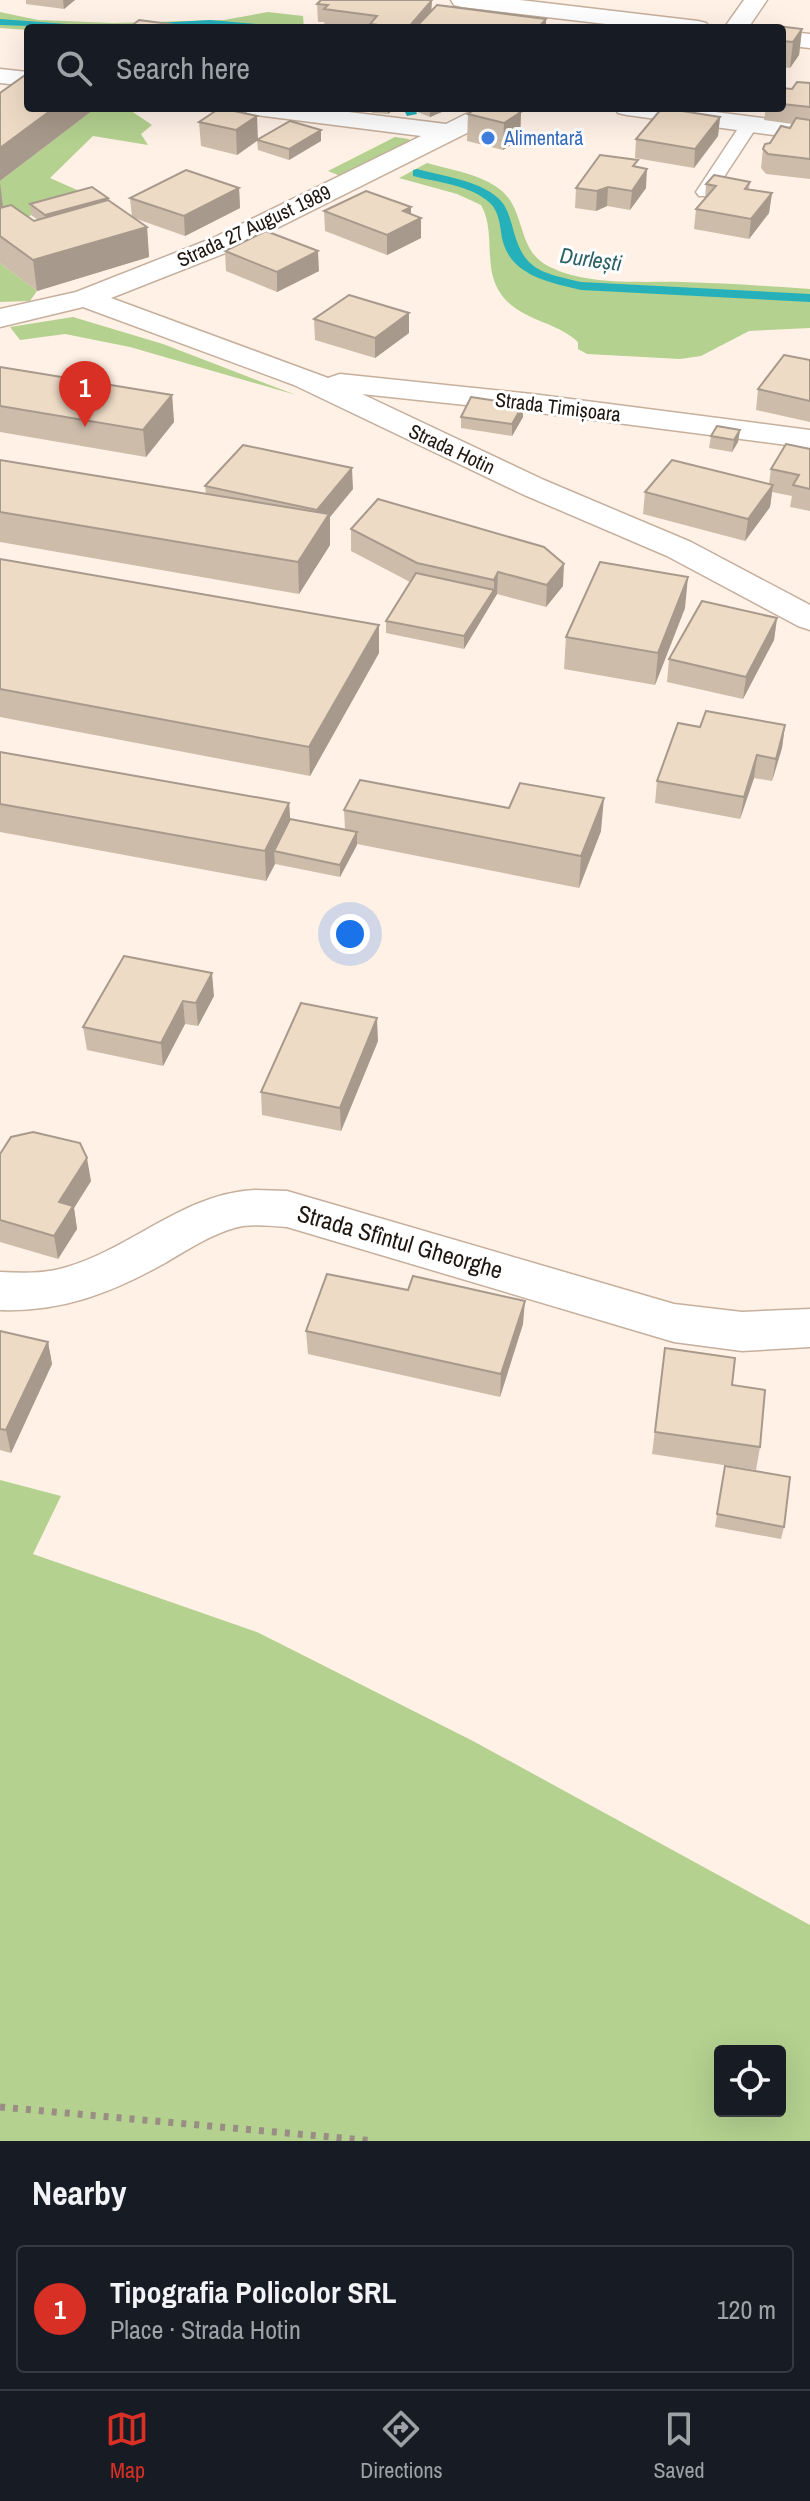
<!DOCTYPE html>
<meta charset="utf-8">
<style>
:root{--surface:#171b24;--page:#20242c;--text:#f1f3f6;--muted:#9ea1a6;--line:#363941;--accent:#d93025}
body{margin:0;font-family:"Archivo Narrow",sans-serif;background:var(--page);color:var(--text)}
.controls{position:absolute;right:24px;bottom:24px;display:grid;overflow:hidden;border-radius:8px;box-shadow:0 8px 32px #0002}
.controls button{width:72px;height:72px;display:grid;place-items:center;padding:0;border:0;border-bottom:2px solid var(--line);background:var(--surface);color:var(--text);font:40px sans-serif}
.you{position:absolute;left:350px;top:934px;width:28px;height:28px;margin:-20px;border:6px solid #fff;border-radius:50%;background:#1a73e8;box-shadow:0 0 0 12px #1a73e833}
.badge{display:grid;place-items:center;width:52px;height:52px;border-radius:50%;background:var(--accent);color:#fff;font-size:26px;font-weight:700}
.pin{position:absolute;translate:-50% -66px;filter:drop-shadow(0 2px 4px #0008)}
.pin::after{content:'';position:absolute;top:42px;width:28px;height:24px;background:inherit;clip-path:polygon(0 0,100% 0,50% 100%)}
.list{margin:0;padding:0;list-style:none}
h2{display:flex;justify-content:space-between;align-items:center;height:104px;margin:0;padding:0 32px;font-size:34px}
h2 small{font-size:26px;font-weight:400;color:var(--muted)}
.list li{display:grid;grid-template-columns:52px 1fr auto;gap:24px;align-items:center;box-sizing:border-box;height:128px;margin:0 16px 16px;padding:0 16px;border:2px solid var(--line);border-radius:8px}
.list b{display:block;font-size:30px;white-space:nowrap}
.list p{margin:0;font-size:26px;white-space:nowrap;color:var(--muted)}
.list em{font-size:26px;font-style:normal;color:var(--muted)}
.icon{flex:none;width:44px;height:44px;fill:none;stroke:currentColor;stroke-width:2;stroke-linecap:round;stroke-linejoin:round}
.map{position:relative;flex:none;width:810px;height:2141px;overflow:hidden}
.search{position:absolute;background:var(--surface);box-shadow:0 8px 32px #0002;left:24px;right:24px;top:24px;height:88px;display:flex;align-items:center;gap:20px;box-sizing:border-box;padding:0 28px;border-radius:8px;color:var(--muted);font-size:30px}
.sheet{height:248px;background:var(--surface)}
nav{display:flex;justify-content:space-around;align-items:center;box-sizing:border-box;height:112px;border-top:2px solid var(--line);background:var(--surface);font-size:22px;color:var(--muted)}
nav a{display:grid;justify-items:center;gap:4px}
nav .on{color:var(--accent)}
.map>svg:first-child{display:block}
</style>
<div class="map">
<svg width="810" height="2141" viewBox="0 0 810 2141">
<rect width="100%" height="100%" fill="#fff1e6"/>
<g fill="#b4d18f" fill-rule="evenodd">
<path d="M 0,12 L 38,20 L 113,23 L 224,20 L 268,12 L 303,16 L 304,28 L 28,30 L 0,28 Z"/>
<path d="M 96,108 L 127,108 L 152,125 L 141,134 L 148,145 L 93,136 L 50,178 L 93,197 L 31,215 L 0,238 L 0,181 Z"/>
<path d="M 395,137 L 409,139 L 408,145 L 343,177 L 328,171 Z"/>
<path d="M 427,163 C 451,170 482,174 502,191 C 526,212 517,250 548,266 C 587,286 639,281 681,282 C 724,283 767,286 810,289 L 810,328 L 749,331 L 701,356 L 680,359 L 587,354 L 578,349 L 578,342 C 555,320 517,321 499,291 C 483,265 496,231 481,205 L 457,194 L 399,178 Z"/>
<path d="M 0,263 L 37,291 L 30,301 L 0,302 Z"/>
<path d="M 73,317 L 163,344 L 296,395 L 130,347 L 65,334 L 20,340 L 10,327 Z"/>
<path d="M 0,1480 L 61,1496 L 33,1554 L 257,1632 L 473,1741 L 810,1925 L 810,2141 L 0,2141 ZM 720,2051 L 780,2051 L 780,2111 L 720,2111 Z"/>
</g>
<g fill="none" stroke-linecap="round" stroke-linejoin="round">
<g fill="#25b0ba" fill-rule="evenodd">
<path d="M 0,19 L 81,25 L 86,28 L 0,25 Z"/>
<path d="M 210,20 L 269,25 L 274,28 L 116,28 L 121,25 Z"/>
<path d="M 403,108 L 415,108 L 417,114 L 407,116 Z"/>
<path d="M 417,169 C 442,176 478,180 498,198 C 506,205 509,215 512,225 C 523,270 538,272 581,282 L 810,294 L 810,302 L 581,290 C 549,282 510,276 502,238 C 500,226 499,211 490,203 C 471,185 436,182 413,176 L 413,170 Z"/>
</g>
<defs>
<path id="service" d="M 749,120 L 758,125 L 714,192 L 711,196 L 699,196 L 696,192 L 743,121 Z"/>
<g id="minor">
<path d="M 0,69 L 28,72 L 28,86 L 0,83 Z"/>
<path d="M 244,108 L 316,108 L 446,124 L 478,108 L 510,108 L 507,113 L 233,250 L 111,298 L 328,378 L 340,374 L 532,394 L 810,430 L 810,448 L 532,412 L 362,394 L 544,480 L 691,542 L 810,605 L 810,630 L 798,626 L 667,556 L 522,494 L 294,385 L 83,307 L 0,327 L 0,309 L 76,292 L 213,238 L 421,136 L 256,115 L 247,113 Z"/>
<path d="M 615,108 L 684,108 L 810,124 L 810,140 L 627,115 L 618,113 Z"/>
<path d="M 255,1190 L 287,1191 L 674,1304 L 742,1312 L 810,1309 L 810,1347 L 742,1351 L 674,1342 L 287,1227 C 273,1226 258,1224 243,1226 C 216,1231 189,1249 165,1263 C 111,1293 62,1312 0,1310 L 0,1272 C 23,1273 45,1274 67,1267 C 132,1248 185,1193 255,1190 Z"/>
</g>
<path id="tertiary" d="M 744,0 L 767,0 L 748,28 L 724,28 Z"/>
<g id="primary">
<path d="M 451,0 L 520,0 L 698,21 L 706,23 L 710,28 L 640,28 L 462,7 L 454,5 Z"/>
<path d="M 782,31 L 810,34 L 810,48 L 782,45 Z"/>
</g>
</defs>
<use href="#service" stroke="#c5af9d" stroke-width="3"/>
<use href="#minor" stroke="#c5af9d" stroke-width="3"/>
<use href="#tertiary" stroke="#c5af9d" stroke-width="3"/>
<use href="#primary" stroke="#c5af9d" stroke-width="3"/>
<path stroke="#998d84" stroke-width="7" stroke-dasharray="5 8" stroke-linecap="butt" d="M 0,2107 L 375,2141"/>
<use href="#service" fill="#fff" fill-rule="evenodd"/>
<use href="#minor" fill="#fff" fill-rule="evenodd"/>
<use href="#tertiary" fill="#fff" fill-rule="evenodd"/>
<use href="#primary" fill="#fff" fill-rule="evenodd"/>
</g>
<g fill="#cdbcaa">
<path d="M 26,0 L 75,0 L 64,9 L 26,4 Z"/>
<path d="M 317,4 L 546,19 L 546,28 L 330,28 L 325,27 L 324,22 L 318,22 Z"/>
<path d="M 782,28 L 802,29 L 799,55 L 790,68 L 782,67 Z"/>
<path d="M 810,83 L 810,179 L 766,174 L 761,168 L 763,149 L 790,128 L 792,124 L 764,120 L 766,108 L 782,108 L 782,88 L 792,89 Z"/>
<path d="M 220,108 L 258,139 L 321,130 L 321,141 L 289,160 L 258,150 L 257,141 L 237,155 L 201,146 L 199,122 Z"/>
<path d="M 364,108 L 396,108 L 388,114 L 373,113 Z"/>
<path d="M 415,108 L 449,108 L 449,109 L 430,117 L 415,111 Z"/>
<path d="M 521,112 L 520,139 L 503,150 L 467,141 L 468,114 Z"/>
<path d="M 720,117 L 718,136 L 694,168 L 635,158 L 636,139 Z"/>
<path d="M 637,167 L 646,188 L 630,210 L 607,206 L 596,211 L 575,208 L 576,188 Z"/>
<path d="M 750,182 L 749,189 L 772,193 L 769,213 L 749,239 L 694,229 L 696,209 L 705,199 L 706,184 Z"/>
<path d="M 0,183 L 3,207 L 34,221 L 38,220 L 31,215 L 30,204 L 108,200 L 132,217 L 130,198 L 239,188 L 240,208 L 185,236 L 134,218 L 147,227 L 149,257 L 37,291 L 0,263 Z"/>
<path d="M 324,211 L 411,214 L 421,218 L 421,238 L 387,255 L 325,231 Z"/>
<path d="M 225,251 L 319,271 L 277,292 L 226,271 Z"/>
<path d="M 314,319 L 409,333 L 375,358 L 315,340 Z"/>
<path d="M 810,360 L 810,422 L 756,410 L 758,389 Z"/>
<path d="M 0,367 L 172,395 L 174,422 L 146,457 L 0,432 Z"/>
<path d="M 523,405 L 523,417 L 512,436 L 461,428 L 461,417 Z"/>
<path d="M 740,430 L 738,442 L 732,452 L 709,448 L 711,436 Z"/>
<path d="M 810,449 L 810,511 L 790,507 L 792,496 L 772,492 L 770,507 L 745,541 L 643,514 L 645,492 L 769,484 L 771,469 Z"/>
<path d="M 0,460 L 206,494 L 205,486 L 353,489 L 330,517 L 330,545 L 299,594 L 0,542 Z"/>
<path d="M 351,529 L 563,586 L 546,607 L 497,594 L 464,649 L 386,633 L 386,621 L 410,582 L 351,551 Z"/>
<path d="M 0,559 L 379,653 L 310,776 L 0,717 Z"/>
<path d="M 685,608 L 655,685 L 564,669 L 566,637 Z"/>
<path d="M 777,618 L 774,640 L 743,699 L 667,682 L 669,659 Z"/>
<path d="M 785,725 L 782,748 L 772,781 L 754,778 L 740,819 L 655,803 L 657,781 L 700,727 Z"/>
<path d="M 0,752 L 289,803 L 290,819 L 345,829 L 344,810 L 601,831 L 579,888 L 357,844 L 340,877 L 275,864 L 266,881 L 0,832 Z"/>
<path d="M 124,956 L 214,996 L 198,1026 L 185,1024 L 163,1066 L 87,1050 L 83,1027 Z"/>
<path d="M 378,1041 L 341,1131 L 262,1115 L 261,1092 Z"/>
<path d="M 0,1154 L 91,1181 L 74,1208 L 77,1229 L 58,1259 L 0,1242 Z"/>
<path d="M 523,1324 L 500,1397 L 308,1354 L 306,1331 Z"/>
<path d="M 0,1331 L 48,1342 L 52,1364 L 11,1453 L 0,1450 Z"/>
<path d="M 665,1348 L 732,1385 L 760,1447 L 756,1470 L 652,1454 Z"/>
<path d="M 725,1466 L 784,1527 L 781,1539 L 715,1527 Z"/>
</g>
<g fill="#a7998b">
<path d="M 63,0 L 75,0 L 64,9 Z"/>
<path d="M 432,0 L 431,18 L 423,28 L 408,28 Z"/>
<path d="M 546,19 L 546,28 L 538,28 Z"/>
<path d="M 802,29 L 799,55 L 790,68 L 793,42 Z"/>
<path d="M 54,108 L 96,108 L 0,181 L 0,148 Z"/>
<path d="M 388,108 L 396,108 L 388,114 Z"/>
<path d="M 430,108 L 449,108 L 449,109 L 430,117 Z"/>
<path d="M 521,112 L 520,139 L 503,150 L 504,123 Z"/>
<path d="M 257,116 L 258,140 L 237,155 L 236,130 Z"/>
<path d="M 720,117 L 718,136 L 694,168 L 695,149 Z"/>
<path d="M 321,130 L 321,141 L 289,160 L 289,149 Z"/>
<path d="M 647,169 L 646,188 L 630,210 L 632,191 Z"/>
<path d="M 0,183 L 3,207 L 0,209 Z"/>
<path d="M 608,187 L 607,206 L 596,211 L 597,191 Z"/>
<path d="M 239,188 L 240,208 L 185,236 L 184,216 Z"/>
<path d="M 772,193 L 769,213 L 749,239 L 751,219 Z"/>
<path d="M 108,198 L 109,209 L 47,226 L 45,215 Z"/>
<path d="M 411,207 L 411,223 L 421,218 L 421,238 L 387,255 L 387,235 L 403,211 Z"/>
<path d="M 147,227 L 149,257 L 37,291 L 33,260 Z"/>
<path d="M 318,251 L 319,271 L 277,292 L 277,272 Z"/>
<path d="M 409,313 L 409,333 L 375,358 L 375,338 Z"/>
<path d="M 172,395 L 174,422 L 146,457 L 143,430 Z"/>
<path d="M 523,405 L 523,417 L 512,436 L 512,424 Z"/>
<path d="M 740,430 L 738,442 L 732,452 L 734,440 Z"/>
<path d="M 352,468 L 353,489 L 330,517 L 330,545 L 299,594 L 298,562 L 318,532 L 317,510 Z"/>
<path d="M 773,485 L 770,507 L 745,541 L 748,519 Z"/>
<path d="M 564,564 L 563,586 L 546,607 L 547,585 Z"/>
<path d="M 498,572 L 497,594 L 464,649 L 464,636 L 494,590 L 494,580 Z"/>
<path d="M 688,577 L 685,608 L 655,685 L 658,653 Z"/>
<path d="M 777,618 L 774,640 L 743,699 L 746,677 Z"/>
<path d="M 379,625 L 379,653 L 310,776 L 309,747 Z"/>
<path d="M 785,725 L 782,748 L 772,781 L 776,759 Z"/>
<path d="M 757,755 L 754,778 L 740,819 L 744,797 Z"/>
<path d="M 604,798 L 601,831 L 579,888 L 581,856 Z"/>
<path d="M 289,803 L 291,832 L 274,851 L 275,864 L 266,881 L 265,851 Z"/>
<path d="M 357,832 L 357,845 L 340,877 L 340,865 Z"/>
<path d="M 212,973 L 214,996 L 198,1026 L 196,1003 Z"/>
<path d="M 183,1001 L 185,1024 L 163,1066 L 161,1043 Z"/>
<path d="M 377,1018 L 378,1041 L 341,1131 L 340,1108 Z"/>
<path d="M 87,1158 L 91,1181 L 74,1208 L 77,1229 L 58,1259 L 54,1236 L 59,1202 Z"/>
<path d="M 525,1301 L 523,1324 L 500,1397 L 501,1374 Z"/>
<path d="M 48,1342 L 52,1364 L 11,1453 L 6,1430 Z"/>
</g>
<g fill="#eedbc6" stroke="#a7998b" stroke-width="2">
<path d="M 321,0 L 432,0 L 408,28 L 402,28 L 370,24 L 377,16 L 324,9 L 328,5 L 317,4 Z"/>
<path d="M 437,5 L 546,19 L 538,28 L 415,28 Z"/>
<path d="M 139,20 L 191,27 L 129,28 Z"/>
<path d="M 336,25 L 347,28 L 331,28 Z"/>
<path d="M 777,26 L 802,29 L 793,42 L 782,41 L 782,28 L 775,28 Z"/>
<path d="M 28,73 L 28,108 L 54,108 L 0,148 L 0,93 Z"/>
<path d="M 797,82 L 810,83 L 810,107 L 782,104 L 782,88 L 792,89 Z"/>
<path d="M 220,108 L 257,116 L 236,130 L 199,122 Z"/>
<path d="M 477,108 L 505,108 L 521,112 L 504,123 L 468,114 Z"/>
<path d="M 662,108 L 663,108 L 720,117 L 695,149 L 636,139 Z"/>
<path d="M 796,118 L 810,120 L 810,159 L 768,154 L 763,149 L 765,144 L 770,143 L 781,126 L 790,128 Z"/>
<path d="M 290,121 L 321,130 L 289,149 L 257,140 Z"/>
<path d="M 600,155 L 638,160 L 633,166 L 647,169 L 632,191 L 608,187 L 597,191 L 576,188 Z"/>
<path d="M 186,170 L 239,188 L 184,216 L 130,198 Z"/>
<path d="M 714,175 L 750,182 L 745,189 L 772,193 L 751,219 L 696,209 L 716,186 L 706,184 Z"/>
<path d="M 92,187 L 108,198 L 45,215 L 30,204 Z"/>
<path d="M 366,191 L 411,207 L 403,211 L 421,218 L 387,235 L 324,211 Z"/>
<path d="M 108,200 L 147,227 L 33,260 L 0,236 L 0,208 L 11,205 L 34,221 Z"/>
<path d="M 266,231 L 318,251 L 277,272 L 225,251 Z"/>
<path d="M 349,295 L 409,313 L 375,338 L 314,319 Z"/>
<path d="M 784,355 L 810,360 L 810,401 L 758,389 Z"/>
<path d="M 0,367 L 172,395 L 143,430 L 0,406 Z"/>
<path d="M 471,397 L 523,405 L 512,424 L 461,417 Z"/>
<path d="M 717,426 L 740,430 L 734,440 L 711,436 Z"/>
<path d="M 786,444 L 810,449 L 810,489 L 793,485 L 799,475 L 771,469 Z"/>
<path d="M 243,445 L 352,468 L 317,510 L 205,486 Z"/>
<path d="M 0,460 L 329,514 L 298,562 L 0,512 Z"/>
<path d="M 672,460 L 773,485 L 748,519 L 645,492 Z"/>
<path d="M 378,499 L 544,547 L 564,564 L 547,585 L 498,572 L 494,580 L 417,563 L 351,529 Z"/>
<path d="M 0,559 L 379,625 L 309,747 L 0,689 Z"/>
<path d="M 600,562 L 688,577 L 658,653 L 566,637 Z"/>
<path d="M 416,573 L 494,590 L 464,636 L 386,621 Z"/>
<path d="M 702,601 L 777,618 L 746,677 L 669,659 Z"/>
<path d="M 706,711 L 785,725 L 776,759 L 757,755 L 744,797 L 657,781 L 678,723 L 700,727 Z"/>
<path d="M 0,752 L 289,803 L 265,851 L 0,804 Z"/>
<path d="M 360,780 L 509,808 L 520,783 L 604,798 L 581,856 L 344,810 Z"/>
<path d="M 290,819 L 357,832 L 340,865 L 274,851 Z"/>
<path d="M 124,956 L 212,973 L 196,1003 L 183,1001 L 161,1043 L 83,1027 Z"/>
<path d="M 301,1003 L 377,1018 L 340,1108 L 261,1092 Z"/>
<path d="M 33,1132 L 80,1143 L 87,1158 L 59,1202 L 73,1206 L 54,1236 L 0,1220 L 0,1154 L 11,1137 Z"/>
<path d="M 327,1274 L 408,1290 L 413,1276 L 525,1301 L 501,1374 L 306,1331 Z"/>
<path d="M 0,1331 L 48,1342 L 6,1430 L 0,1429 Z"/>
<path d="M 665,1348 L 735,1358 L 732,1385 L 765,1390 L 760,1447 L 655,1432 Z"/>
<path d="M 725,1466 L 790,1477 L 784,1527 L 717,1514 Z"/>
</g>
<circle fill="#3f7fe0" stroke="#fff" stroke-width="3" cx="488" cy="138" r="8"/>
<g text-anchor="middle" stroke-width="6" stroke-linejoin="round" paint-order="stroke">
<g font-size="20" fill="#366cbe" stroke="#fff" text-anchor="start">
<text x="504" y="145">Alimentară</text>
</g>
<g font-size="20" fill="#1f1710" stroke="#fff">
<text transform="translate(254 226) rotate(-25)" y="7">Strada 27 August 1989</text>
<text transform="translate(558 407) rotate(7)" y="7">Strada Timișoara</text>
<text transform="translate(452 449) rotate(25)" y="7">Strada Hotin</text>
</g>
<g font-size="22" font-style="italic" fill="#2b6065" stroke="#fff">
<text transform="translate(591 259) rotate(8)" y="8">Durlești</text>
</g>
<g font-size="24" fill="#1f1710" stroke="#fff">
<text transform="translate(400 1242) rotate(16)" y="8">Strada Sfîntul Gheorghe</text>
</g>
</g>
</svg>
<div class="controls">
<button><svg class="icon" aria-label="locate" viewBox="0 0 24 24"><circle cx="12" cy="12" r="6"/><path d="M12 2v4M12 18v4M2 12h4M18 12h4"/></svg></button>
</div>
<div class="you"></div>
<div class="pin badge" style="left:85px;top:427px">1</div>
<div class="search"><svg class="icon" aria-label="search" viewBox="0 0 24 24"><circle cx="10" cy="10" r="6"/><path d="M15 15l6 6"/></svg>Search here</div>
</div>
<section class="sheet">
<h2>Nearby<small></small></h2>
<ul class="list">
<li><span class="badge">1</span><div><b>Tipografia Policolor SRL</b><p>Place · Strada Hotin</p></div><em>120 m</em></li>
</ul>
</section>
<nav>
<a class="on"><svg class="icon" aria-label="map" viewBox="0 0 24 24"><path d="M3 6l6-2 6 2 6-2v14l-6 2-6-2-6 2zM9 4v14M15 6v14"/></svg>Map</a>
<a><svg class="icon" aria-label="directions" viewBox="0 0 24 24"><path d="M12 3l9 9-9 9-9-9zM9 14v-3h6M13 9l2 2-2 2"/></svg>Directions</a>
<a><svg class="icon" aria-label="saved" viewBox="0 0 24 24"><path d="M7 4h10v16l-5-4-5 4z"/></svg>Saved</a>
</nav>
